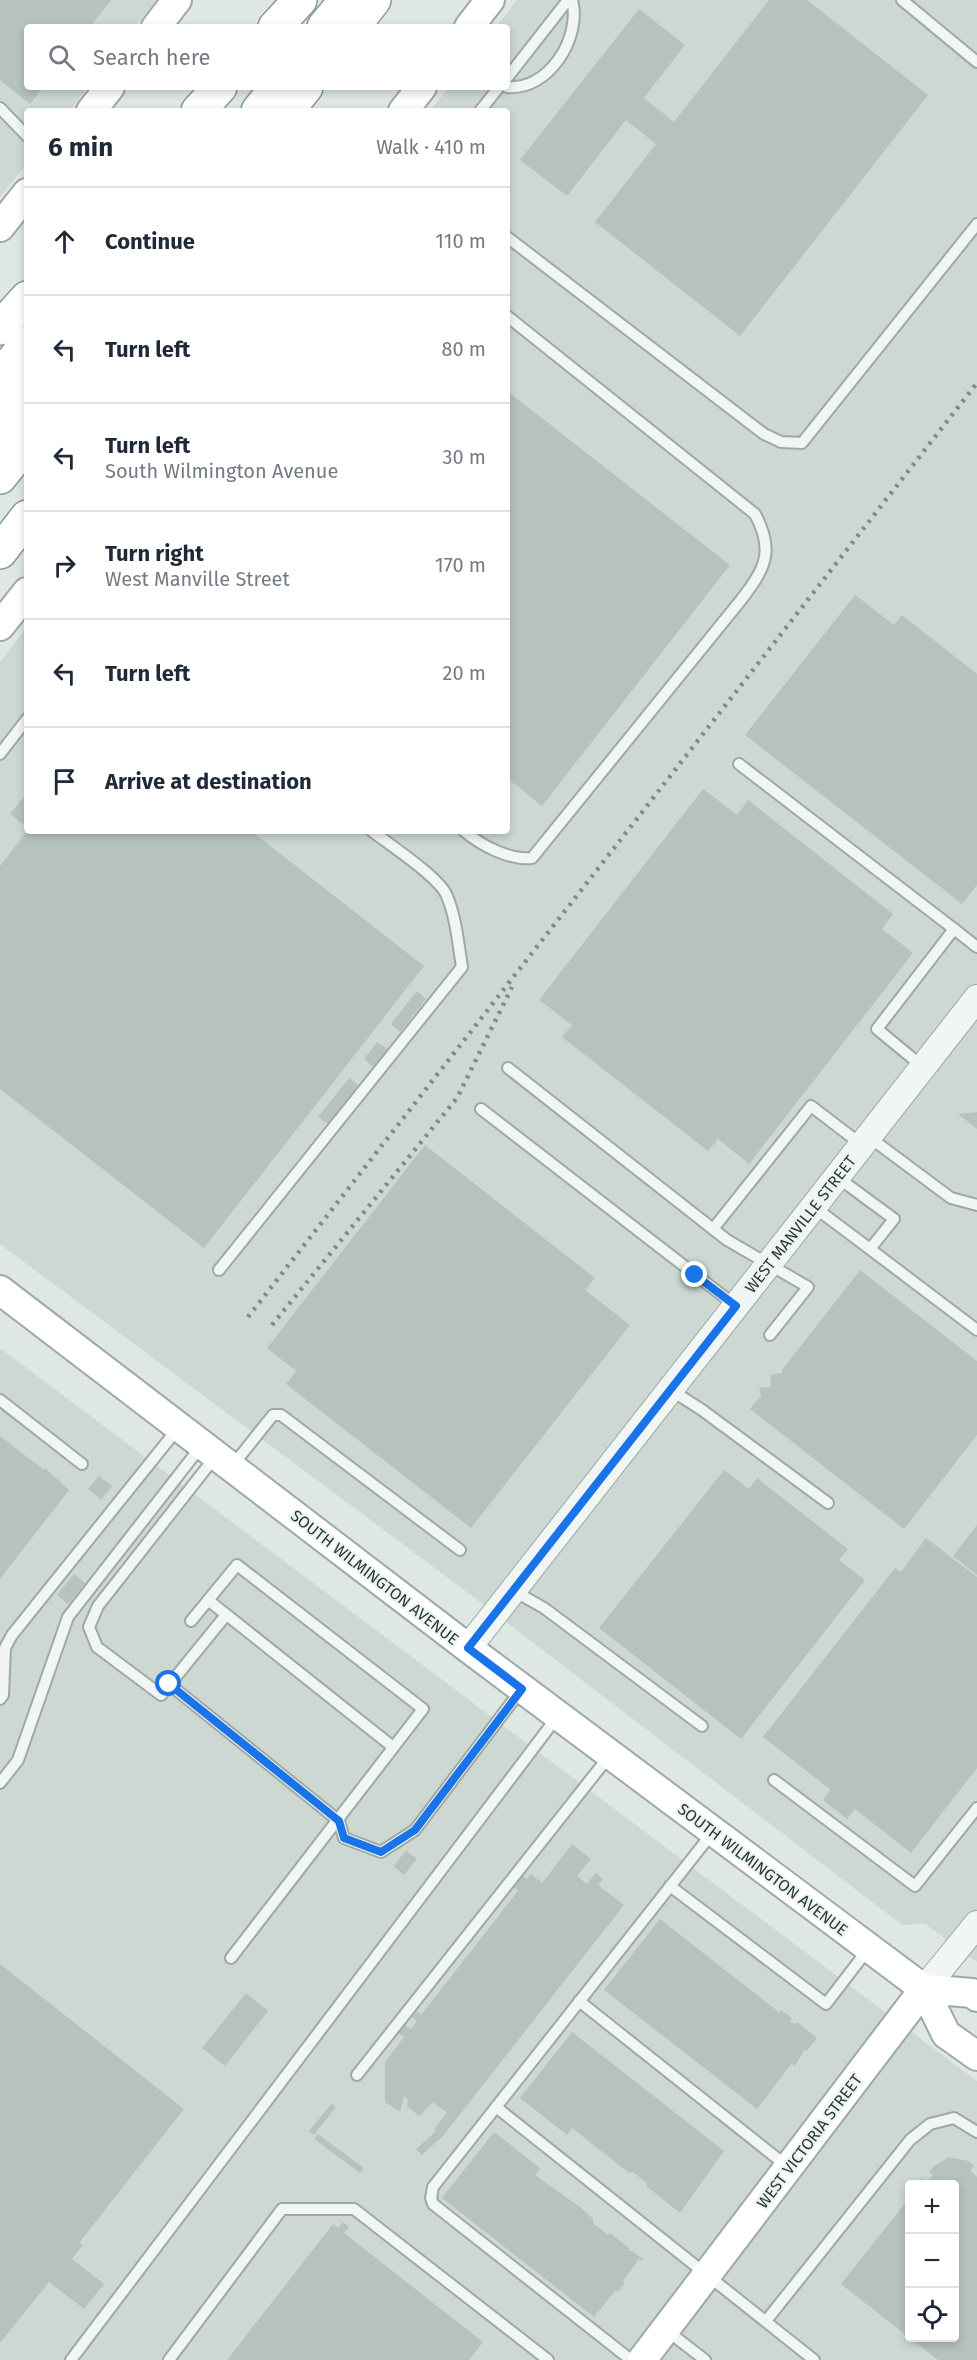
<!DOCTYPE html>
<meta charset="utf-8">
<style>
:root{--surface:#fff;--page:#f2f2f3;--text:#1f2937;--muted:#747a83;--line:#e0e1e3}
body{margin:0;font-family:"Fira Sans",sans-serif;background:var(--page);color:var(--text)}
.controls{position:absolute;right:18px;bottom:18px;display:grid;overflow:hidden;border-radius:6px;box-shadow:0 3px 9px #0003}
.controls button{width:54px;height:54px;display:grid;place-items:center;padding:0;border:0;border-bottom:2px solid var(--line);background:var(--surface);color:var(--text);font:30px sans-serif}
.stop{position:absolute;width:18px;height:18px;margin:-14px;border:4px solid #1a73e8;border-radius:50%;background:#fff}
.stop.end{background:#1a73e8;border-color:#fff;box-shadow:0 2px 6px #0008}
.list{margin:0;padding:0;list-style:none}
h2{display:flex;justify-content:space-between;align-items:center;height:78px;margin:0;padding:0 24px;font-size:26px}
h2 small{font-size:20px;font-weight:400;color:var(--muted)}
.list li{display:grid;grid-template-columns:39px 1fr auto;gap:18px;align-items:center;box-sizing:border-box;height:108px;padding:0 24px;border-top:2px solid var(--line)}
.list b{display:block;font-size:22px;white-space:nowrap}
.list p{margin:0;font-size:20px;white-space:nowrap;color:var(--muted)}
.list em{font-size:20px;font-style:normal;color:var(--muted)}
.icon{flex:none;width:33px;height:33px;fill:none;stroke:currentColor;stroke-width:2;stroke-linecap:round;stroke-linejoin:round}
.map{position:relative;flex:none;width:977px;height:2360px;overflow:hidden}
.search{position:absolute;background:var(--surface);box-shadow:0 3px 9px #0003;left:24px;top:24px;width:486px;height:66px;display:flex;align-items:center;gap:15px;box-sizing:border-box;padding:0 21px;border-radius:6px;color:var(--muted);font-size:22px}
.panel{position:absolute;background:var(--surface);box-shadow:0 3px 9px #0003;left:24px;top:108px;width:486px;height:726px;border-radius:6px}
.map>svg:first-child{display:block}
</style>
<div class="map">
<svg width="977" height="2360" viewBox="0 0 977 2360">
<rect width="100%" height="100%" fill="#dfe7e2"/>
<g fill="#cdd8d2" fill-rule="evenodd">
<path d="M 0,0 L 156,0 L 135,27 L 27,27 L 27,87 L 88,87 L 69,111 L 27,111 L 27,163 L 0,197 Z"/>
<path d="M 517,0 L 977,0 L 977,1962 L 925,1924 L 902,1925 L 459,1586 L 0,1244 L 0,662 L 27,627 L 27,831 L 507,831 L 507,111 L 430,111 L 449,87 L 507,87 L 507,27 L 496,27 Z"/>
<path d="M 0,1348 L 977,2081 L 977,2360 L 0,2360 ZM 910,2184 L 954,2184 L 954,2338 L 910,2338 Z"/>
</g>
<g fill="#b6c3bc">
<path d="M 0,0 L 111,0 L 90,27 L 27,27 L 27,87 L 43,87 L 30,104 L 0,80 Z"/>
<path d="M 769,0 L 807,0 L 928,95 L 740,336 L 595,222 L 656,144 L 626,120 L 567,196 L 520,160 L 639,9 L 685,45 L 644,98 L 674,122 Z"/>
<path d="M 507,391 L 730,565 L 542,806 L 507,778 Z"/>
<path d="M 855,595 L 894,625 L 902,615 L 977,674 L 977,885 L 962,904 L 745,735 Z"/>
<path d="M 703,789 L 737,815 L 748,800 L 893,914 L 882,929 L 913,953 L 749,1164 L 718,1139 L 708,1151 L 562,1037 L 572,1025 L 539,1000 Z"/>
<path d="M 27,793 L 27,827 L 10,814 Z"/>
<path d="M 27,831 L 251,831 L 424,966 L 204,1248 L 0,1089 L 0,866 Z"/>
<path d="M 417,991 L 426,999 L 400,1032 L 391,1024 Z"/>
<path d="M 377,1042 L 387,1049 L 373,1067 L 364,1059 Z"/>
<path d="M 349,1078 L 358,1085 L 328,1124 L 318,1117 Z"/>
<path d="M 977,1112 L 977,1129 L 958,1114 Z"/>
<path d="M 425,1145 L 595,1278 L 585,1290 L 630,1325 L 471,1528 L 286,1384 L 296,1371 L 267,1348 Z"/>
<path d="M 860,1270 L 977,1361 L 977,1435 L 904,1529 L 750,1409 L 761,1396 L 759,1388 L 771,1387 L 770,1375 L 782,1373 L 782,1370 Z"/>
<path d="M 0,1436 L 44,1470 L 45,1468 L 69,1490 L 0,1579 Z"/>
<path d="M 724,1470 L 749,1489 L 757,1478 L 848,1549 L 839,1560 L 865,1580 L 741,1739 L 599,1628 Z"/>
<path d="M 99,1476 L 112,1486 L 101,1500 L 88,1489 Z"/>
<path d="M 977,1525 L 977,1575 L 953,1556 Z"/>
<path d="M 926,1538 L 977,1577 L 977,1768 L 911,1853 L 855,1809 L 847,1819 L 823,1800 L 831,1790 L 763,1737 L 895,1568 L 901,1572 Z"/>
<path d="M 74,1574 L 85,1583 L 68,1604 L 57,1595 Z"/>
<path d="M 572,1844 L 591,1859 L 577,1876 L 587,1884 L 596,1873 L 603,1879 L 598,1885 L 624,1905 L 443,2136 L 422,2155 L 416,2149 L 436,2131 L 434,2129 L 447,2113 L 433,2102 L 419,2116 L 407,2106 L 408,2100 L 404,2096 L 400,2112 L 385,2102 L 385,2062 L 404,2037 L 398,2033 L 404,2024 L 411,2029 L 417,2021 L 412,2017 L 417,2011 L 421,2015 L 518,1891 L 512,1886 L 521,1875 L 527,1879 L 531,1874 L 542,1883 Z"/>
<path d="M 406,1851 L 417,1859 L 404,1875 L 393,1866 Z"/>
<path d="M 660,1919 L 780,2013 L 781,2010 L 792,2018 L 790,2021 L 795,2024 L 797,2022 L 817,2038 L 807,2051 L 805,2049 L 795,2066 L 792,2063 L 757,2109 L 604,1990 Z"/>
<path d="M 0,1964 L 184,2109 L 79,2243 L 83,2245 L 72,2259 L 104,2284 L 84,2309 L 49,2282 L 0,2343 Z"/>
<path d="M 246,1993 L 268,2011 L 225,2066 L 202,2048 Z"/>
<path d="M 572,2032 L 724,2151 L 680,2213 L 646,2186 L 648,2184 L 633,2172 L 629,2173 L 572,2128 L 567,2135 L 520,2098 Z"/>
<path d="M 332,2103 L 336,2107 L 314,2135 L 309,2131 Z"/>
<path d="M 494,2132 L 540,2168 L 535,2175 L 580,2207 L 593,2219 L 593,2223 L 608,2235 L 610,2233 L 630,2249 L 628,2251 L 632,2251 L 643,2259 L 642,2261 L 639,2259 L 623,2281 L 625,2283 L 618,2292 L 615,2291 L 594,2317 L 442,2198 Z"/>
<path d="M 318,2134 L 364,2168 L 360,2173 L 314,2139 Z"/>
<path d="M 949,2157 L 968,2161 L 974,2166 L 970,2171 L 977,2177 L 977,2360 L 938,2360 L 841,2284 L 910,2197 L 910,2338 L 954,2338 L 954,2184 L 919,2184 L 919,2182 L 922,2178 L 927,2183 L 933,2175 L 929,2172 L 934,2166 Z"/>
<path d="M 343,2222 L 349,2227 L 344,2233 L 483,2342 L 469,2360 L 227,2360 L 333,2224 L 338,2228 Z"/>
</g>
<g fill="none" stroke-linecap="round" stroke-linejoin="round">
<defs>
<g id="service">
<path d="M 902,0 L 977,62"/>
<path d="M 507,78 L 568,0"/>
<path d="M 507,87 C 549,91 582,37 572,0"/>
<path d="M 0,108 L 27,136"/>
<path d="M 480,111 L 499,87"/>
<path d="M 507,237 L 764,434 L 781,442 L 802,443 L 977,224"/>
<path d="M 0,754 L 27,719"/>
<path d="M 739,764 L 954,929"/>
<path d="M 464,831 C 482,846 509,860 532,858 L 741,600 C 765,569 775,551 755,514 L 507,316"/>
<path d="M 923,1067 L 877,1029 L 954,929 L 977,947"/>
<path d="M 508,1068 L 727,1240 L 808,1287 L 770,1335"/>
<path d="M 481,1109 L 736,1306"/>
<path d="M 869,1137 L 951,1198 L 977,1205"/>
<path d="M 814,1207 L 870,1249 L 894,1219 L 837,1177"/>
<path d="M 713,1229 L 811,1106 L 862,1145"/>
<path d="M 870,1249 L 977,1330"/>
<path d="M 219,1270 L 462,967 C 458,943 456,916 446,894 C 437,876 390,845 372,831"/>
<path d="M 671,1390 L 702,1410 L 828,1503"/>
<path d="M 0,1400 L 82,1464"/>
<path d="M 215,1457 L 98,1606 L 89,1627 L 97,1647 L 161,1695 L 226,1615"/>
<path d="M 233,1465 L 273,1415 L 281,1415 L 460,1550"/>
<path d="M 514,1591 L 544,1608 L 702,1726"/>
<path d="M 208,1600 L 393,1747"/>
<path d="M 191,1621 L 237,1565 L 423,1709 L 231,1958"/>
<path d="M 169,1684 L 339,1821 L 344,1838 L 381,1852 L 415,1830 L 521,1690"/>
<path d="M 0,1699 L 3,1695 L 5,1648 L 12,1635 L 179,1427"/>
<path d="M 774,1780 L 915,1886 L 977,1808"/>
<path d="M 0,1783 L 18,1760 L 68,1617 L 202,1445"/>
<path d="M 670,1886 L 826,2004 L 869,1948"/>
<path d="M 579,2001 L 788,2167"/>
<path d="M 357,2075 L 610,1755"/>
<path d="M 496,2107 L 814,2360"/>
<path d="M 766,2321 L 910,2140 L 930,2124 L 954,2118 L 977,2132"/>
<path d="M 665,2329 L 705,2360"/>
<path d="M 71,2360 L 557,1717"/>
<path d="M 169,2360 L 282,2209 L 354,2209 L 548,2360"/>
<path d="M 631,2360 L 433,2204 L 431,2198 L 433,2187 L 713,1832"/>
</g>
<g id="tertiary">
<path d="M 468,1648 L 977,998"/>
<path d="M 924,1989 L 977,1924"/>
</g>
<g id="secondary">
<path d="M 156,27 L 177,0"/>
<path d="M 469,27 L 490,0"/>
<path d="M 91,111 L 110,87"/>
<path d="M 403,111 L 422,87"/>
<path d="M 0,227 L 27,193"/>
<path d="M 0,626 L 27,592"/>
<path d="M 0,1290 L 468,1648 L 924,1989 L 946,2034 L 977,2056"/>
<path d="M 924,1989 L 972,1993 L 977,1997"/>
<path d="M 642,2360 L 924,1989"/>
</g>
<g id="motorway">
<path d="M 275,27 L 300,0"/>
<path d="M 324,27 L 346,0"/>
<path d="M 353,27 L 374,0"/>
<path d="M 198,111 L 220,87"/>
<path d="M 258,111 L 277,87"/>
<path d="M 287,111 L 306,87"/>
<path d="M 0,328 L 27,298"/>
<path d="M 0,377 L 27,343"/>
<path d="M 0,409 L 27,375"/>
<path d="M 0,438 L 27,404"/>
<path d="M 0,477 L 27,443"/>
<path d="M 0,552 L 27,517"/>
</g>
</defs>
<use href="#service" stroke="#9da9a3" stroke-width="14"/>
<use href="#tertiary" stroke="#9da9a3" stroke-width="28"/>
<use href="#secondary" stroke="#9da9a3" stroke-width="32"/>
<use href="#motorway" stroke="#879c91" stroke-width="36"/>
<use href="#service" stroke="#f1f5f3" stroke-width="10"/>
<use href="#tertiary" stroke="#f1f5f3" stroke-width="26"/>
<use href="#secondary" stroke="#fff" stroke-width="28"/>
<use href="#motorway" stroke="#fff" stroke-width="33"/>
<g stroke="#798f83" stroke-width="4.5" stroke-dasharray="3 6" stroke-linecap="butt">
<path d="M 248,1317 L 977,383"/>
<path d="M 272,1325 L 457,1098 L 512,987"/>
</g>
</g>
<g fill="none" stroke-linecap="round" stroke-linejoin="round">
<path stroke="#1a73e8" stroke-width="8" d="M 169,1684 L 339,1821 L 344,1838 L 381,1852 L 415,1830 L 522,1689 L 468,1648 L 736,1306 L 695,1275"/>
</g>
<g text-anchor="middle" stroke-width="4.5" stroke-linejoin="round" paint-order="stroke">
<g font-size="16" fill="#293c32" stroke="#eef4f1">
<text transform="translate(800 1224) rotate(-52)" y="6">WEST MANVILLE STREET</text>
<text transform="translate(375 1577) rotate(38)" y="6">SOUTH WILMINGTON AVENUE</text>
<text transform="translate(763 1869) rotate(37)" y="6">SOUTH WILMINGTON AVENUE</text>
<text transform="translate(809 2141) rotate(-53)" y="6">WEST VICTORIA STREET</text>
</g>
</g>
</svg>
<div class="controls">
<button>+</button>
<button>−</button>
<button><svg class="icon" aria-label="locate" viewBox="0 0 24 24"><circle cx="12" cy="12" r="6"/><path d="M12 2v4M12 18v4M2 12h4M18 12h4"/></svg></button>
</div>
<div class="stop" style="left:169px;top:1684px"></div>
<div class="stop end" style="left:695px;top:1275px"></div>
<div class="search"><svg class="icon" aria-label="search" viewBox="0 0 24 24"><circle cx="10" cy="10" r="6"/><path d="M15 15l6 6"/></svg>Search here</div>
<section class="panel">
<h2>6 min<small>Walk · 410 m</small></h2>
<ul class="list">
<li><svg class="icon" aria-label="ahead" viewBox="0 0 24 24"><path d="M12 20V5M6 11l6-6 6 6"/></svg><div><b>Continue</b></div><em>110 m</em></li>
<li><svg class="icon" aria-label="left" viewBox="0 0 24 24"><path d="M17 20v-9H6M10 6l-5 5 5 5"/></svg><div><b>Turn left</b></div><em>80 m</em></li>
<li><svg class="icon" aria-label="left" viewBox="0 0 24 24"><path d="M17 20v-9H6M10 6l-5 5 5 5"/></svg><div><b>Turn left</b><p>South Wilmington Avenue</p></div><em>30 m</em></li>
<li><svg class="icon" aria-label="right" viewBox="0 0 24 24"><path d="M7 20v-9h11M14 6l5 5-5 5"/></svg><div><b>Turn right</b><p>West Manville Street</p></div><em>170 m</em></li>
<li><svg class="icon" aria-label="left" viewBox="0 0 24 24"><path d="M17 20v-9H6M10 6l-5 5 5 5"/></svg><div><b>Turn left</b></div><em>20 m</em></li>
<li><svg class="icon" aria-label="arrive" viewBox="0 0 24 24"><path d="M6 21V4h12l-3 4 3 4H6"/></svg><div><b>Arrive at destination</b></div></li>
</ul>
</section>
</div>
